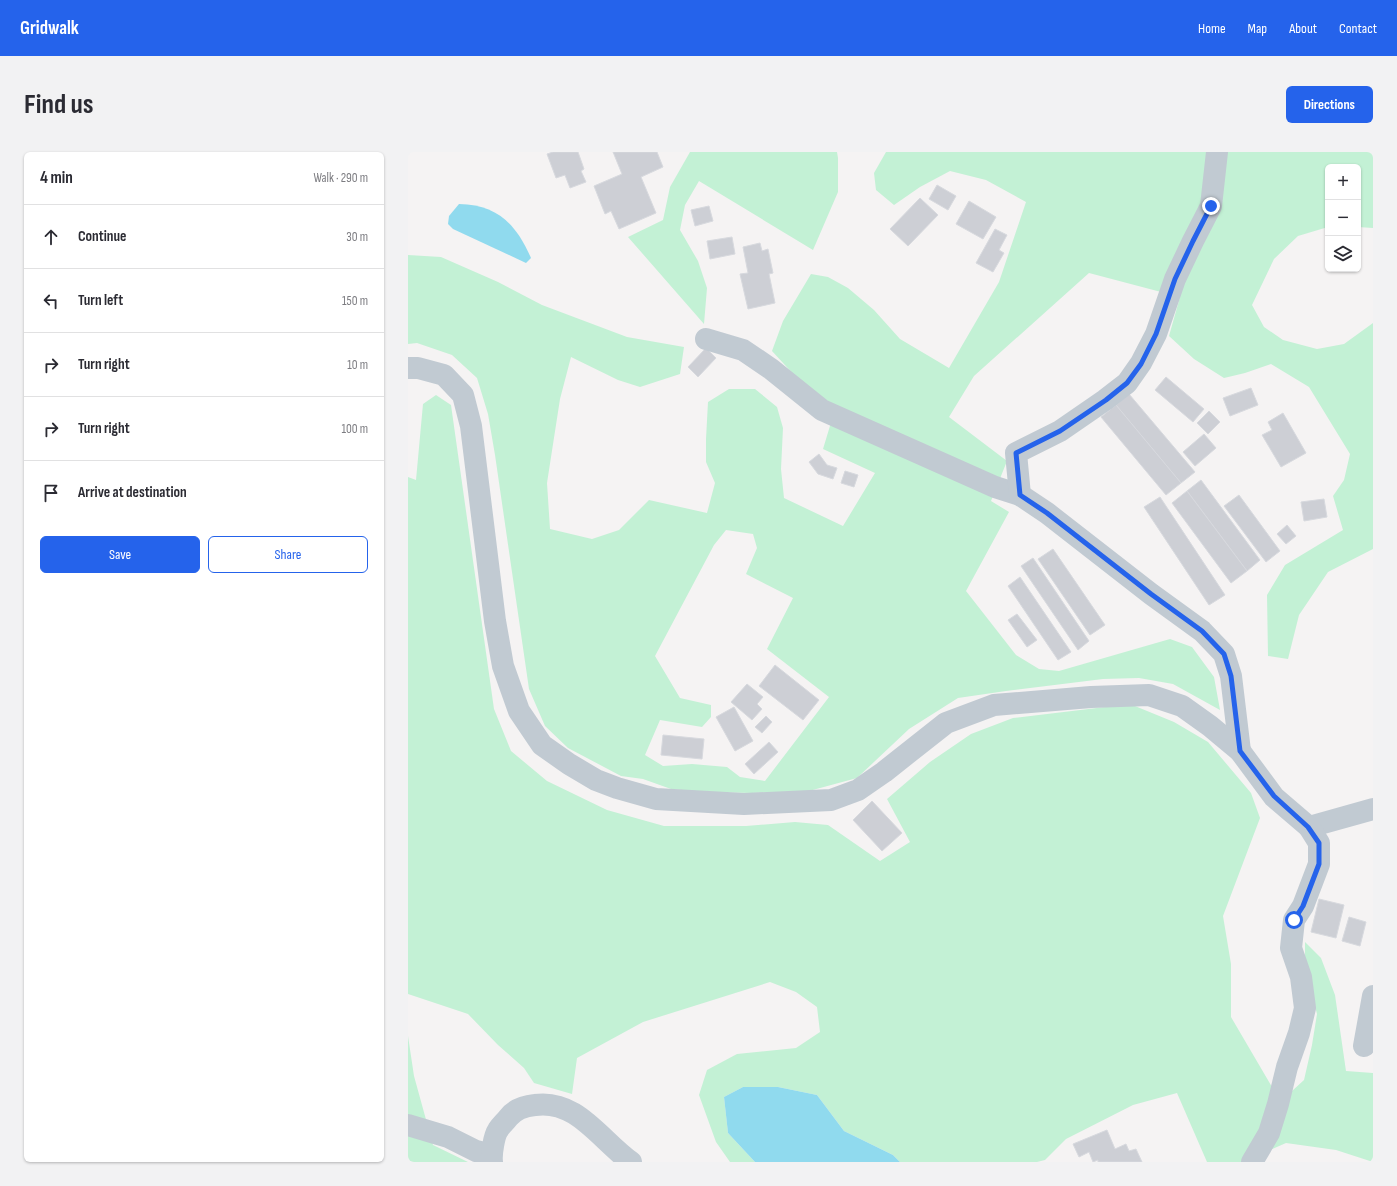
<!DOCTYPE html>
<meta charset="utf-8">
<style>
:root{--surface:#fff;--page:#f2f2f3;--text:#2b2b33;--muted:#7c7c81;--line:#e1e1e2;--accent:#2563eb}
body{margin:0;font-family:"Sofia Sans Condensed",sans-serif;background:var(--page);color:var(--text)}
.controls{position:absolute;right:12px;top:12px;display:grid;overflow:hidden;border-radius:6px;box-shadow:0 1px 3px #0004}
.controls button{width:36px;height:36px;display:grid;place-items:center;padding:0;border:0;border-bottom:1px solid var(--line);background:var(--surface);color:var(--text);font:20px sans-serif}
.stop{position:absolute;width:12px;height:12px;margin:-9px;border:3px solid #2563eb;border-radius:50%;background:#fff}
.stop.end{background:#2563eb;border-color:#fff;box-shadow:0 1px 4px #0008}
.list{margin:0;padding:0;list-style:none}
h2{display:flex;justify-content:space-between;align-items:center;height:52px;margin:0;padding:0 16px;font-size:17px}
h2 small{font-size:13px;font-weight:400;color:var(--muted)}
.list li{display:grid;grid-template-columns:26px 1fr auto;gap:12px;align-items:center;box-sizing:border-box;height:64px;padding:0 16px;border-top:1px solid var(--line)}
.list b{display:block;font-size:15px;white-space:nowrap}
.list em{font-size:13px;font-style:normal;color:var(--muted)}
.actions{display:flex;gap:8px;padding:12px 16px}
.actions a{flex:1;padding:9px 0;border:1px solid var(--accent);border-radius:6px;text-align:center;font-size:14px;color:var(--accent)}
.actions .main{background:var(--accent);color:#fff}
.icon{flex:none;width:22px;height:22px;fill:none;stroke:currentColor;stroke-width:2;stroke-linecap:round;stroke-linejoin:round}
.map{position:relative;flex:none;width:965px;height:1010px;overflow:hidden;border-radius:6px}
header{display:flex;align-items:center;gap:24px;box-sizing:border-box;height:56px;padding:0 20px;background:var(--accent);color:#fff}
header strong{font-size:19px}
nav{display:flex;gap:22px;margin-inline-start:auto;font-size:14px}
.intro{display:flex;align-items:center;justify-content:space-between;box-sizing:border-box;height:96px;padding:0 24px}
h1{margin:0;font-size:28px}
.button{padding:10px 18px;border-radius:6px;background:var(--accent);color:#fff;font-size:14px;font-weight:700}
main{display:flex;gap:24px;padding:0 24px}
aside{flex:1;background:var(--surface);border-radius:6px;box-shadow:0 1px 3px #0004}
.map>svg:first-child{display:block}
</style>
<header>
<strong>Gridwalk</strong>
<nav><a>Home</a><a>Map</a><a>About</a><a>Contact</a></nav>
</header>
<div class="intro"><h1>Find us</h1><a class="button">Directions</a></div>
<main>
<aside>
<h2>4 min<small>Walk · 290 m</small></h2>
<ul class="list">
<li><svg class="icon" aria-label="ahead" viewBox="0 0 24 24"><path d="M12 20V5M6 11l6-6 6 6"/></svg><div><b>Continue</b></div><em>30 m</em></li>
<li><svg class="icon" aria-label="left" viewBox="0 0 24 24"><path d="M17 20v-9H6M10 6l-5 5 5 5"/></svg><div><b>Turn left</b></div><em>150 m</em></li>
<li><svg class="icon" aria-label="right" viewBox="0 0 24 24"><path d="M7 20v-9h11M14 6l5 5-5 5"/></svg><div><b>Turn right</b></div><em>10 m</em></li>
<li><svg class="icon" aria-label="right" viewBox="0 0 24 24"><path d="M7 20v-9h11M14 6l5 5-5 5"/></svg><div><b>Turn right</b></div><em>100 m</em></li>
<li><svg class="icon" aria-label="arrive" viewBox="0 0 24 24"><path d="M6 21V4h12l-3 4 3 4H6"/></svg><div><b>Arrive at destination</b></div></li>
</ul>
<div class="actions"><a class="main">Save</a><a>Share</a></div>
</aside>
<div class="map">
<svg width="965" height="1010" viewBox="0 0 965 1010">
<rect width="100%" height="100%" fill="#f5f3f3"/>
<g fill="#c3f1d5" fill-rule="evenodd">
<path d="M 282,0 L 429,0 L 430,6 L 430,40 L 405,98 L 291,29 L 277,53 L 272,78 L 290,109 L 299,136 L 296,172 L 220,85 L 255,68 L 262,35 Z"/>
<path d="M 478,0 L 965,0 L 965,76 L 950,75 L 950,15 L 920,15 L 920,75 L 890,84 L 866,107 L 844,153 L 856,175 L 875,188 L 909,197 L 936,192 L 965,171 L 965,397 L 920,420 L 891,463 L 880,507 L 860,504 L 859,443 L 877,413 L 935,378 L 925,344 L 936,328 L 942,302 L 901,235 L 863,212 L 837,221 L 816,226 L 786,207 L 761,184 L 772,145 L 681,121 L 566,224 L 541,265 L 599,309 L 583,349 L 601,360 L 558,439 L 608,503 L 631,517 L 651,519 L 762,487 L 784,495 L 806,525 L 812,558 L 765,532 L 731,526 L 695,527 L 598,539 L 550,546 L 501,577 L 449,626 L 401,639 L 344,641 L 294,640 L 263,637 L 235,627 L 213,624 L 160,596 L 137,574 L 121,537 L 87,303 L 80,262 L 69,226 L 44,203 L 9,191 L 0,192 L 0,103 L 33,105 L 90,130 L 134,153 L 219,185 L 276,195 L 272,222 L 232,235 L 210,228 L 163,205 L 152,247 L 139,331 L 142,377 L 184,387 L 211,378 L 241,348 L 299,361 L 307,331 L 298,310 L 298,287 L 300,250 L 321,237 L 347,237 L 369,255 L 375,276 L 373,317 L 376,346 L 435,374 L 467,321 L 415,297 L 428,254 L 399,237 L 364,199 L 375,169 L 403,122 L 420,125 L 440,136 L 466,158 L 492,187 L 541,216 L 591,130 L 618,50 L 578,28 L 542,19 L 512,35 L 486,53 L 468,38 L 466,21 ZM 318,378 L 345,382 L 349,396 L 338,422 L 385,446 L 359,497 L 421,545 L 357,629 L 332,625 L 319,615 L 284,612 L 255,614 L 237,603 L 252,568 L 294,575 L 303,565 L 303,553 L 272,546 L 247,504 L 306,393 Z"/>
<path d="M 28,243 L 43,253 L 86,557 L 103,599 L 139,629 L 199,658 L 256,674 L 338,674 L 387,670 L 420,673 L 472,709 L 502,690 L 479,647 L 522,610 L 563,582 L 605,566 L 722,552 L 766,570 L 800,590 L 843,641 L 852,666 L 815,764 L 823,812 L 823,865 L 864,935 L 884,939 L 896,928 L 904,893 L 909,862 L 897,815 L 897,790 L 913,806 L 927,843 L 938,919 L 965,921 L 965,1010 L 928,998 L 878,991 L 834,1010 L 799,1010 L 769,941 L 725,953 L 658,987 L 637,1008 L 629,1010 L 492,1010 L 485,1003 L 436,979 L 409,943 L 370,935 L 335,935 L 316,945 L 320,981 L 347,1010 L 322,1010 L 308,990 L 291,943 L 299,918 L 329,902 L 388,896 L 412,880 L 409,855 L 388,840 L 362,830 L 235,870 L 169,906 L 164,942 L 126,931 L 116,916 L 90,893 L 60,862 L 0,842 L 0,325 L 8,328 L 15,252 Z"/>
<path d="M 0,884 L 6,924 L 25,993 L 60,1010 L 0,1010 Z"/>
</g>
<g fill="#90daee">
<path d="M 51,52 C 90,53 108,72 123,106 L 118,111 L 45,77 L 40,72 L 41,64 Z"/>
<path d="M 335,935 L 370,935 L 409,943 L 436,979 L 485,1003 L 492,1010 L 347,1010 L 320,981 L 316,945 Z"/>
</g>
<g fill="#cdcfd5" stroke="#d7d9de">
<path d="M 145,0 L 170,0 L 176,17 L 173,19 L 178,30 L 162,36 L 157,23 L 148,26 L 139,2 Z"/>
<path d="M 205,0 L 249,0 L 255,15 L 233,25 L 248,61 L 211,77 L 203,59 L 197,62 L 186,34 L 214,22 Z"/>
<path d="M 529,33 L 548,44 L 540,58 L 521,47 Z"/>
<path d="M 512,46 L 530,63 L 500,94 L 482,77 Z"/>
<path d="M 561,49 L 588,65 L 575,87 L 548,72 Z"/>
<path d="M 301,54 L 305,69 L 287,74 L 283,58 Z"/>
<path d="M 587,77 L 599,83 L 591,98 L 596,101 L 585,120 L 568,111 Z"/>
<path d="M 324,85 L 327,102 L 302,107 L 299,89 Z"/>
<path d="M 352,91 L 354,99 L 360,97 L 365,121 L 361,122 L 367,151 L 340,157 L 332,122 L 340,121 L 335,95 Z"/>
<path d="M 298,196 L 308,206 L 290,225 L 280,215 Z"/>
<path d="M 758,225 L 796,257 L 785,270 L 747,238 Z"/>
<path d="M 843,236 L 850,253 L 822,264 L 815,246 Z"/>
<path d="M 721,242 L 787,320 L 773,331 L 708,253 Z"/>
<path d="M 708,253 L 773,331 L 758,343 L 693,265 Z"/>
<path d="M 801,259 L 812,270 L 800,282 L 789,271 Z"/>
<path d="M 875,261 L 898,301 L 873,315 L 854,283 L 864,278 L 860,270 Z"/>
<path d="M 796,282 L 808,296 L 787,314 L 775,300 Z"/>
<path d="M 411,302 L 419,313 L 429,316 L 425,327 L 410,322 L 401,310 Z"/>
<path d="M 437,319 L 450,323 L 446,335 L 433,331 Z"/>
<path d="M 793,328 L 852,408 L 839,419 L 779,339 Z"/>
<path d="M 779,339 L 839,419 L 823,431 L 764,351 Z"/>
<path d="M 831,343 L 872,399 L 858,410 L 816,354 Z"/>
<path d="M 752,345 L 817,443 L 801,453 L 736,355 Z"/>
<path d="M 916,347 L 919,365 L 896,369 L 893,350 Z"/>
<path d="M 879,373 L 888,384 L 878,392 L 869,382 Z"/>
<path d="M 645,397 L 697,473 L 682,483 L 630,407 Z"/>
<path d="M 625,406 L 681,489 L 670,498 L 613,414 Z"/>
<path d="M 612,425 L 663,500 L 650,508 L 600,434 Z"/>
<path d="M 609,462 L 629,488 L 619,495 L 600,468 Z"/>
<path d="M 367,513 L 411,548 L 395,568 L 351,534 Z"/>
<path d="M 339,532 L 355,545 L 349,552 L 354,557 L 344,568 L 323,550 Z"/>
<path d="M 326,555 L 345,589 L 327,599 L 308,565 Z"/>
<path d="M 358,564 L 364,570 L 354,581 L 347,575 Z"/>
<path d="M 255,583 L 296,587 L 294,607 L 253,603 Z"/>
<path d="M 361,590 L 370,600 L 346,622 L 337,612 Z"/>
<path d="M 464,649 L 494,681 L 474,699 L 445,668 Z"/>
<path d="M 911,747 L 936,753 L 928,786 L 903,780 Z"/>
<path d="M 941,765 L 958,770 L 952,794 L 934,789 Z"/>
<path d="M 699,978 L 707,997 L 718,992 L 721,999 L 728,997 L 734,1010 L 690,1010 L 690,1008 L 685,1010 L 681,1000 L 671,1005 L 665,992 Z"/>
</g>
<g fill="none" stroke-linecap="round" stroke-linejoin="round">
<g stroke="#c1cad2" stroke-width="22">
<path d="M 298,187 L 335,198 L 363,217 L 414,258 L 587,335 L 612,343 L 639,361 L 743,442 L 794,479 L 816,502 L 823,524 L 832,599"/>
<path d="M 0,216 L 10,216 L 36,223 L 55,243 L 63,274 L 87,469 L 95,514 L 111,559 L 134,593 L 161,612 L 188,628 L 209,636 L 248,647 L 336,652 L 423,648 L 450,638 L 476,620 L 538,571 L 586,553 L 683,545 L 741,543 L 774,554 L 802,574 L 832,599 L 866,645 L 901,675 L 965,657"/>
<path d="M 612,343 L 608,301 L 652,279 L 697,248 L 719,231 L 733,211 L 748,182 L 767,127 L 785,89 L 803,54 L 809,0"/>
<path d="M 956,894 L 965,844"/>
<path d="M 0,973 L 40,985 L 68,999 L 83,1003"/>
<path d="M 84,1010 C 83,1002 86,984 90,978 C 93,973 97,970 100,966 C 106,958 117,954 127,953 C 169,947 192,988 223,1010"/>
<path d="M 844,1010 L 861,981 L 870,952 L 879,915 L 891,881 L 897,856 L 893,825 L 883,796 L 886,768 L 895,754 L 911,712 L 911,691 L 901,675"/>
</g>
</g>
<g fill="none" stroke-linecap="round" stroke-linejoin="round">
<path stroke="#2563eb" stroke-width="5" d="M 803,54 L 785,89 L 767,127 L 748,182 L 733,212 L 719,231 L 698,248 L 652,279 L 608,301 L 612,343 L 639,361 L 743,442 L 794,479 L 816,502 L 823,524 L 832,599 L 866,644 L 900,675 L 911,691 L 911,712 L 895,754 L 886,768"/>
</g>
</svg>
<div class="controls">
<button>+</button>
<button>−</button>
<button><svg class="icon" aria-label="layers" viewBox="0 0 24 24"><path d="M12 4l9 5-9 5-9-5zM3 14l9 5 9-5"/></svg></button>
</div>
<div class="stop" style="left:886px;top:768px"></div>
<div class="stop end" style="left:803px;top:54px"></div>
</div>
</main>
